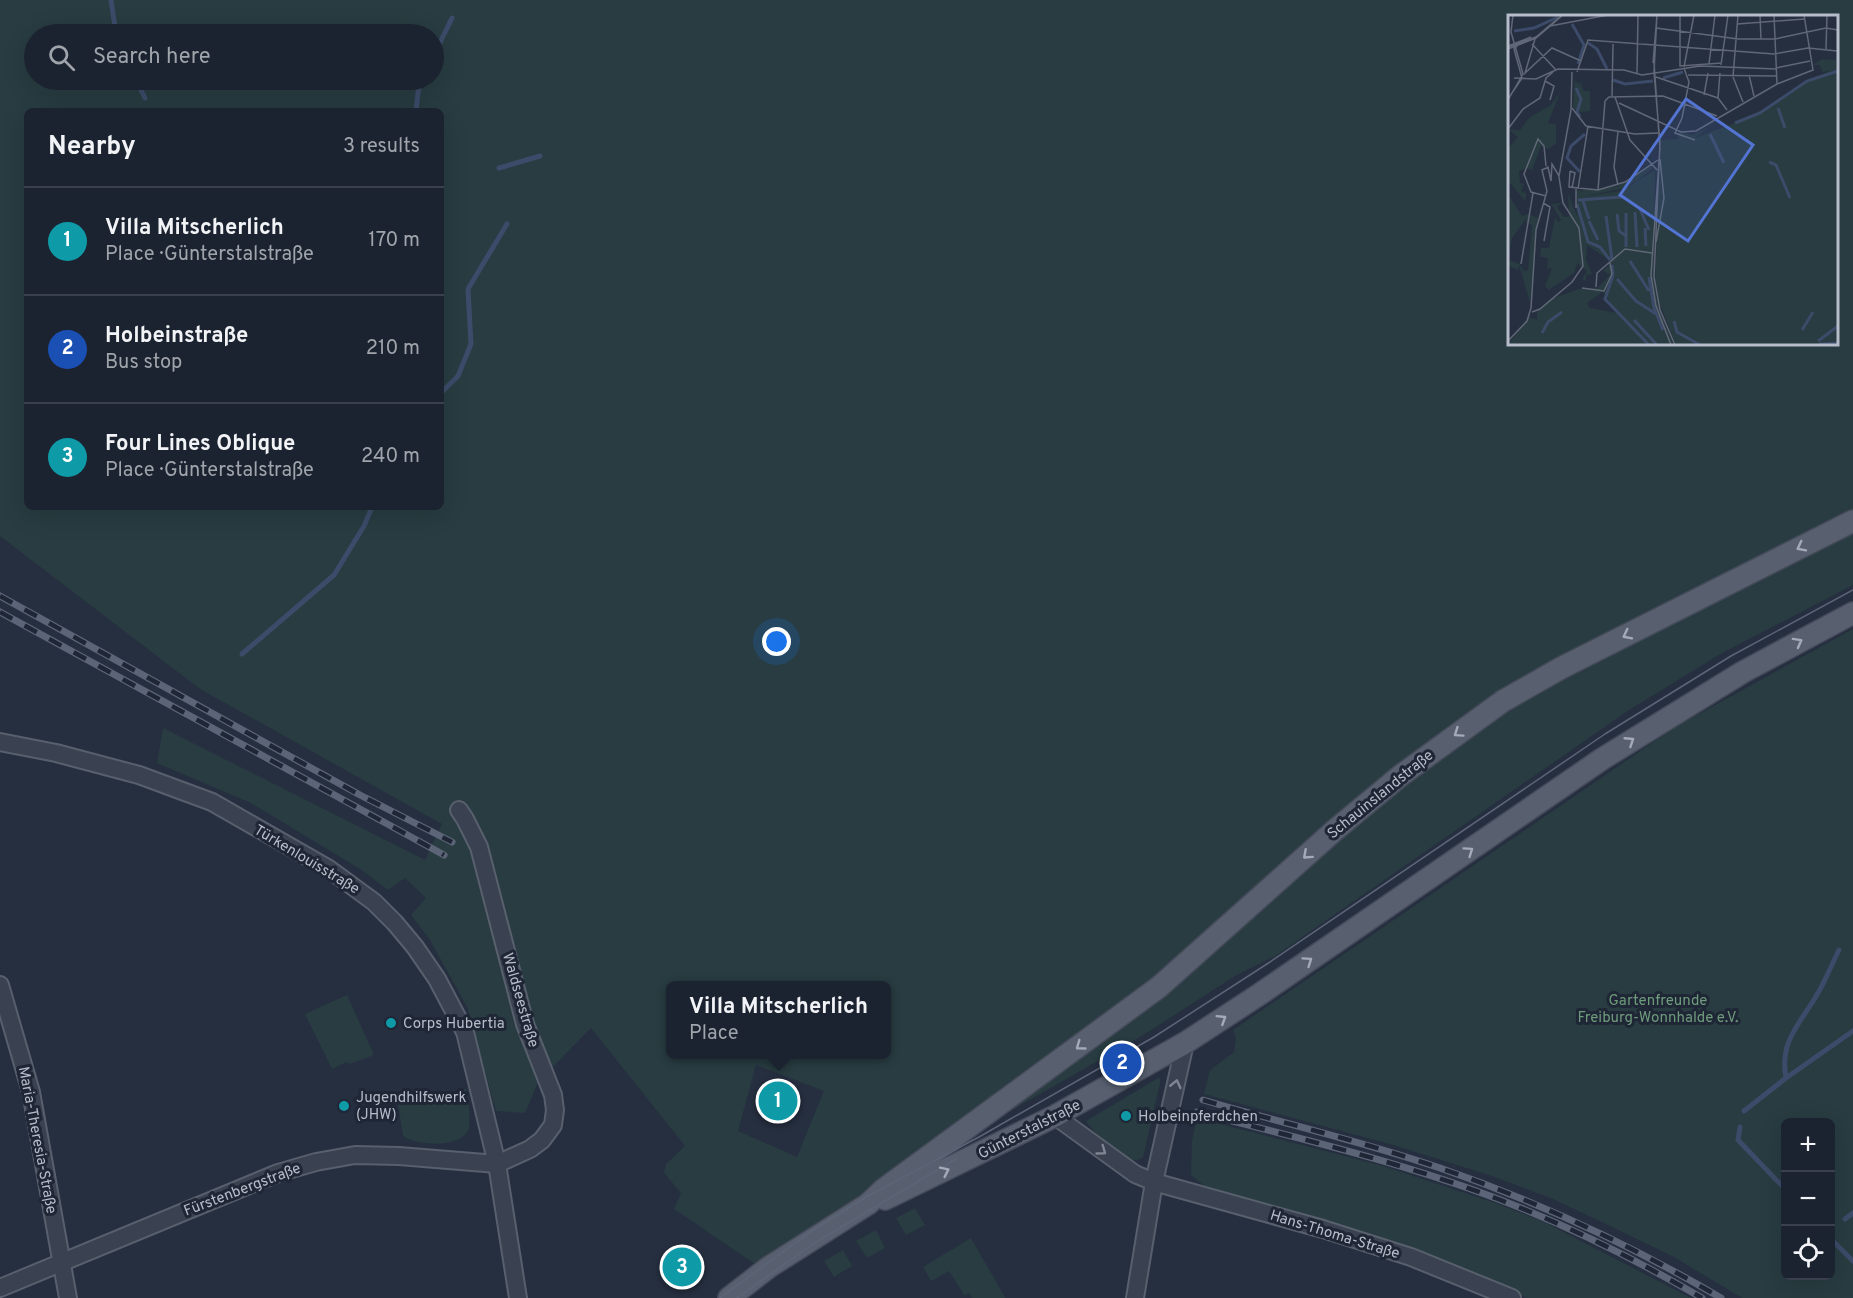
<!DOCTYPE html>
<meta charset="utf-8">
<style>
:root{--surface:#1c2330;--page:#252b38;--text:#f1f3f6;--muted:#a0a4ab;--line:#3a404c;--accent:#8faef7}
body{margin:0;font-family:Overpass,sans-serif;background:var(--page);color:var(--text)}
.controls{position:absolute;right:18px;bottom:18px;display:grid;overflow:hidden;border-radius:9px;box-shadow:0 6px 24px #0002}
.controls button{width:54px;height:54px;display:grid;place-items:center;padding:0;border:0;border-bottom:2px solid var(--line);background:var(--surface);color:var(--text);font:30px sans-serif}
.you{position:absolute;left:777px;top:642px;width:21px;height:21px;margin:-15px;border:4px solid #fff;border-radius:50%;background:#1a73e8;box-shadow:0 0 0 9px #1a73e833}
.badge{display:grid;place-items:center;width:39px;height:39px;border-radius:50%;background:var(--accent);color:#fff;font-size:20px;font-weight:700}
.pin{position:absolute;translate:-50% -50%;border:3px solid #fff;box-shadow:0 2px 6px #0006}
.popup{position:absolute;left:666px;top:981px;width:225px;height:78px;box-sizing:border-box;display:grid;place-content:center;border-radius:9px;background:var(--surface);filter:drop-shadow(0 2px 4px #0005);font-size:20px;white-space:nowrap;color:var(--muted)}
.popup b{font-size:22px;color:var(--text)}
.popup::after{content:'';position:absolute;left:50%;top:100%;margin-left:-12px;border:12px solid transparent;border-top-color:var(--surface)}
.list{margin:0;padding:0;list-style:none}
h2{display:flex;justify-content:space-between;align-items:center;height:78px;margin:0;padding:0 24px;font-size:26px}
h2 small{font-size:20px;font-weight:400;color:var(--muted)}
.list li{display:grid;grid-template-columns:39px 1fr auto;gap:18px;align-items:center;box-sizing:border-box;height:108px;padding:0 24px;border-top:2px solid var(--line)}
.list b{display:block;font-size:22px;white-space:nowrap}
.list p{margin:0;font-size:20px;white-space:nowrap;color:var(--muted)}
.list em{font-size:20px;font-style:normal;color:var(--muted)}
.icon{flex:none;width:33px;height:33px;fill:none;stroke:currentColor;stroke-width:2;stroke-linecap:round;stroke-linejoin:round}
.map{position:relative;flex:none;width:1853px;height:1298px;overflow:hidden}
.search{position:absolute;background:var(--surface);box-shadow:0 6px 24px #0002;left:24px;top:24px;width:420px;height:66px;display:flex;align-items:center;gap:15px;box-sizing:border-box;padding:0 21px;border-radius:33px;color:var(--muted);font-size:22px}
.panel{position:absolute;background:var(--surface);box-shadow:0 6px 24px #0002;left:24px;top:108px;width:420px;height:402px;border-radius:9px}
.map>svg:first-child{display:block}
</style>
<div class="map">
<svg width="1853" height="1298" viewBox="0 0 1853 1298">
<rect width="100%" height="100%" fill="#262f40"/>
<g fill="#283c41" fill-rule="evenodd">
<path d="M 0,0 L 1853,0 L 1853,585 L 1722,653 L 1629,710 L 1275,956 L 1235,976 L 1145,1034 L 958,1141 L 951,1135 L 758,1266 L 674,1209 L 681,1193 L 664,1173 L 666,1164 L 685,1146 L 591,1028 L 538,1082 L 525,1113 L 496,1111 L 467,1007 L 430,940 L 411,915 L 426,898 L 405,878 L 388,890 L 360,869 L 251,803 L 157,763 L 163,728 L 425,860 L 442,824 L 200,689 L 0,536 ZM 1510,16 L 1836,16 L 1836,344 L 1510,344 ZM 34,34 L 434,34 L 434,80 L 34,80 ZM 27,111 L 441,111 L 441,507 L 27,507 ZM 670,986 L 886,986 L 886,1054 L 670,1054 ZM 756,1065 L 824,1091 L 797,1157 L 738,1131 Z"/>
<path d="M 1853,629 L 1853,1298 L 1742,1298 L 1674,1257 L 1608,1225 L 1553,1199 L 1492,1176 L 1390,1144 L 1204,1094 L 1210,1070 L 1234,1052 L 1236,1038 L 1233,1030 L 1677,726 ZM 1786,1122 L 1830,1122 L 1830,1276 L 1786,1276 Z"/>
<path d="M 347,995 L 374,1055 L 350,1064 L 346,1062 L 332,1069 L 305,1014 Z"/>
<path d="M 1158,1078 L 1160,1079 L 1160,1083 L 1143,1157 C 1138,1160 1135,1161 1129,1159 C 1117,1155 1092,1131 1086,1121 Z"/>
<path d="M 466,1089 C 468,1100 471,1115 469,1127 C 465,1149 416,1146 403,1136 L 398,1103 Z"/>
<path d="M 1197,1118 L 1383,1166 L 1495,1203 L 1544,1222 L 1691,1298 L 1526,1298 L 1499,1285 L 1207,1188 L 1191,1175 L 1192,1140 Z"/>
<path d="M 915,1208 L 925,1225 L 906,1235 L 896,1218 Z"/>
<path d="M 876,1230 L 885,1248 L 867,1258 L 856,1241 Z"/>
<path d="M 971,1238 L 1003,1294 L 1005,1298 L 972,1298 L 969,1293 L 965,1296 L 949,1271 L 931,1281 L 923,1267 Z"/>
<path d="M 843,1250 L 852,1266 L 834,1277 L 824,1261 Z"/>
</g>
<g fill="none" stroke-linecap="round" stroke-linejoin="round">
<g stroke="#3c4b69" stroke-width="5">
<path d="M 111,0 L 116,34"/>
<path d="M 434,55 L 452,18"/>
<path d="M 136,80 L 145,98"/>
<path d="M 416,111 L 419,84 L 421,80"/>
<path d="M 499,168 L 540,156"/>
<path d="M 441,393 L 458,376 L 471,344 L 468,289 L 507,224"/>
<path d="M 242,654 L 334,575 L 364,526 L 372,507"/>
<path d="M 1786,1078 L 1853,1031"/>
<path d="M 1744,1111 L 1786,1078 C 1779,1040 1801,1023 1818,993 C 1826,979 1832,964 1839,950"/>
<path d="M 1740,1127 L 1738,1140 L 1786,1190"/>
<path d="M 1845,1219 L 1853,1213"/>
<path d="M 1830,1238 L 1853,1261"/>
</g>
<defs>
<g id="minor">
<path d="M 0,742 L 56,753 L 139,775 L 212,802 L 329,869 L 374,902 L 395,923 L 415,947 L 437,979 L 465,1032 L 497,1164 L 518,1298"/>
<path d="M 0,985 L 31,1092 L 68,1298"/>
<path d="M 1055,1116 L 1135,1174 L 1154,1182 L 1323,1229 L 1411,1257 L 1512,1298"/>
<path d="M 0,1288 L 278,1173 L 316,1162 L 355,1155 L 399,1156 L 497,1164 L 530,1149 L 542,1140 L 553,1125 L 555,1110 L 553,1095 L 525,1024 L 479,847 L 465,819 L 459,810"/>
<path d="M 1135,1298 L 1154,1182 L 1185,1043"/>
</g>
<g id="major">
<path d="M 885,1199 L 1055,1116 L 1185,1043 L 1260,994 L 1602,759 L 1743,672 L 1853,613"/>
<path d="M 729,1298 L 769,1267 L 868,1204 L 884,1189 L 1159,987 L 1335,830 L 1400,776 L 1503,701 L 1561,668 L 1853,521"/>
</g>
</defs>
<use href="#minor" stroke="#585f6d" stroke-width="20"/>
<use href="#major" stroke="#444a59" stroke-width="24"/>
<use href="#minor" stroke="#3a4150" stroke-width="16"/>
<use href="#major" stroke="#586070" stroke-width="21"/>
<g stroke="#5c6577" stroke-width="1.5">
<path d="M 720,1298 L 810,1232 L 868,1196 L 979,1137 L 1154,1037 L 1270,962 L 1605,734 L 1731,656 L 1853,590"/>
<path d="M 737,1298 L 816,1242 L 956,1159"/>
</g>
<defs>
<g id="rail">
<path d="M 0,596 L 360,795 L 452,842"/>
<path d="M 0,612 L 444,855"/>
<path d="M 1203,1100 C 1282,1123 1362,1141 1440,1168 C 1539,1202 1631,1245 1721,1298"/>
<path d="M 1197,1112 C 1298,1138 1401,1162 1498,1199 C 1569,1226 1637,1260 1702,1298"/>
</g>
</defs>
<use href="#rail" stroke="#5c6577" stroke-width="7"/>
<use href="#rail" stroke="#1f2635" stroke-width="4.5" stroke-dasharray="14" stroke-linecap="butt"/>
</g>
<defs><path id="oneway-chevron" d="M-2-3.5L2.5 0L-2 3.5" fill="none" stroke-width="1.6" stroke-linecap="round" stroke-linejoin="round" transform="scale(1.5)"/></defs>
<g stroke="#a4aab8">
<use href="#oneway-chevron" transform="translate(1801 547) rotate(153)"/>
<use href="#oneway-chevron" transform="translate(1627 635) rotate(153)"/>
<use href="#oneway-chevron" transform="translate(1798 642) rotate(-29)"/>
<use href="#oneway-chevron" transform="translate(1458 733) rotate(145)"/>
<use href="#oneway-chevron" transform="translate(1630 741) rotate(-33)"/>
<use href="#oneway-chevron" transform="translate(1469 851) rotate(-35)"/>
<use href="#oneway-chevron" transform="translate(1307 855) rotate(138)"/>
<use href="#oneway-chevron" transform="translate(1308 961) rotate(-35)"/>
<use href="#oneway-chevron" transform="translate(1222 1019) rotate(-32)"/>
<use href="#oneway-chevron" transform="translate(1080 1046) rotate(144)"/>
<use href="#oneway-chevron" transform="translate(945 1171) rotate(-26)"/>
</g>
<g stroke="#7f8593">
<use href="#oneway-chevron" transform="translate(1176 1084) rotate(-77)"/>
<use href="#oneway-chevron" transform="translate(1102 1151) rotate(36)"/>
</g>
<g fill="#0f9aa8" stroke="#1f2635" stroke-width="2">
<circle cx="391" cy="1023" r="6"/>
<circle cx="344" cy="1106" r="6"/>
<circle cx="1126" cy="1116" r="6"/>
</g>
<g text-anchor="middle" stroke-width="6" stroke-linejoin="round" paint-order="stroke">
<g font-size="15" fill="#b7bcca" stroke="#1f2635">
<text transform="translate(1380 794) rotate(-39)" y="5">Schauinslandstraße</text>
<text transform="translate(307 859) rotate(31)" y="5">Türkenlouisstraße</text>
<text transform="translate(521 1000) rotate(74)" y="5">Waldseestraße</text>
<text transform="translate(1029 1129) rotate(-27)" y="5">Günterstalstraße</text>
<text transform="translate(38 1140) rotate(79)" y="5">Maria-Theresia-Straße</text>
<text transform="translate(242 1189) rotate(-21)" y="5">Fürstenbergstraße</text>
<text transform="translate(1335 1234) rotate(17)" y="5">Hans-Thoma-Straße</text>
</g>
<g font-size="15" fill="#6e9b7c" stroke="#1f2635">
<text x="1658" y="1005">Gartenfreunde<tspan x="1658" dy="17">Freiburg-Wonnhalde e.V.</tspan></text>
</g>
<g font-size="15" fill="#b7bcca" stroke="#1f2635" text-anchor="start">
<text x="403" y="1028">Corps Hubertia</text>
<text x="356" y="1102">Jugendhilfswerk<tspan x="356" dy="17">(JHW)</tspan></text>
<text x="1138" y="1121">Holbeinpferdchen</text>
</g>
</g>
<g transform="translate(1508 15)">
<rect width="330" height="330" fill="#262f40"/>
<path d="M 314,44 L 328,45 L 330,53 L 330,330 L 168,330 L 151,287 L 147,266 L 153,125 L 170,124 L 170,116 L 184,120 L 201,112 L 187,123 L 253,98 L 297,66 L 322,56 L 314,57 L 312,50 L 304,50 ZM 67,58 L 67,67 L 72,68 L 74,74 L 73,65 L 74,65 L 75,76 L 82,76 L 82,96 L 70,97 L 79,110 L 65,92 ZM 52,77 L 40,108 L 48,109 L 48,129 L 40,134 L 33,131 L 24,155 L 19,153 L 11,156 L 12,168 L 16,169 L 13,176 L 19,179 L 17,186 L 0,166 L 0,133 L 10,122 L 0,114 L 12,115 L 21,103 L 43,90 ZM 142,150 L 145,153 L 130,165 L 113,174 L 76,181 L 113,176 L 147,155 L 146,266 L 150,291 L 166,330 L 0,330 L 23,299 L 22,303 L 29,304 L 29,296 L 43,284 L 71,274 L 89,273 L 102,260 L 95,256 L 104,247 L 79,230 L 78,245 L 84,259 L 78,260 L 78,266 L 74,264 L 79,256 L 69,248 L 66,258 L 41,275 L 37,271 L 44,253 L 39,254 L 40,243 L 32,242 L 33,233 L 41,233 L 47,202 L 50,207 L 53,205 L 43,189 L 53,188 L 49,192 L 56,202 L 61,202 L 60,178 L 69,201 L 68,176 L 110,171 ZM 91,275 L 97,279 L 109,298 L 82,293 L 79,288 L 93,278 ZM 0,179 L 14,201 L 20,199 L 30,203 L 22,288 L 12,253 L 13,250 L 15,256 L 20,255 L 24,210 L 18,208 L 18,204 L 4,223 L 0,245 L 12,249 L 10,255 L 0,250 Z" fill="#283c41" fill-rule="evenodd"/>
<path fill="none" stroke="#3c4b69" stroke-width="3" d="M 64,9 L 76,30 L 70,49M 6,16 L 26,13 L 50,2M 80,28 L 89,34 L 99,54M 155,63 L 175,57M 105,65 L 117,69 L 145,66M 68,73 L 73,84 L 69,97 L 72,102M 270,93 L 277,113M 227,108 L 252,98 L 299,66 L 330,56M 202,119 L 216,148M 261,147 L 268,150 L 282,183M 72,157 L 59,143 L 63,131 L 77,119M 70,185 L 114,182M 75,186 L 81,204M 69,189 L 80,227 L 92,232 L 102,245M 132,194 L 141,215M 127,197 L 129,232M 109,199 L 111,216 L 118,221M 98,201 L 104,244M 81,206 L 90,225M 137,213 L 138,231M 118,232 L 118,198M 122,246 L 141,276M 104,250 L 105,260 L 97,284 L 141,330M 141,262 L 146,293 L 155,315M 109,264 L 128,286 L 148,299M 126,305 L 149,330M 166,306 L 169,317 L 192,330M 294,315 L 305,297M 34,318 L 40,307 L 54,297M 310,326 L 330,311M 311,329 L 330,328"/>
<path fill="none" stroke="#606777" stroke-width="1.5" d="M 149,0 L 146,57 L 152,128 L 146,262 L 152,295 L 167,330M 172,0 L 172,51 L 214,48M 230,0 L 225,62 L 235,87M 252,0 L 253,24M 266,0 L 269,69M 229,9 L 296,4M 42,11 L 100,0M 148,13 L 230,24 L 267,24 L 318,13 L 330,15M 27,24 L 17,58 L 44,33 L 73,46M 24,29 L 48,55M 0,31 L 23,22M 0,32 L 28,22 L 54,0M 0,34 L 28,23 L 55,0M 318,34 L 319,0M 146,47 L 152,135M 145,48 L 149,0M 201,49 L 207,0M 213,50 L 220,0M 176,52 L 186,0M 176,53 L 181,67 L 174,103 L 167,118 L 187,125M 268,53 L 302,46M 69,57 L 80,25 L 266,39 L 300,33 L 329,36M 129,59 L 130,0M 180,60 L 268,61M 241,60 L 246,81M 148,62 L 210,83 L 219,95M 6,63 L 28,64 L 50,54 L 116,55 L 134,60 L 192,51 L 268,54M 37,66 L 46,71 L 42,85M 196,80 L 200,58M 104,81 L 105,29M 107,82 L 122,125 L 149,155M 210,83 L 212,58M 0,84 L 14,63 L 6,34 L 11,29M 0,85 L 15,59 L 3,17 L 5,0M 97,86 L 101,82 L 155,81 L 209,101M 111,88 L 173,117 L 188,116 L 269,69 L 305,55 L 296,0M 64,93 L 78,111 L 127,119 L 150,118M 0,114 L 15,94 L 32,83 L 38,63 L 45,57M 152,132 L 143,260 L 148,291 L 163,330M 62,156 L 61,172 L 90,175 L 117,167 L 150,145M 62,156 L 67,158 L 64,173M 110,170 L 106,152 L 110,117M 68,174 L 68,193M 70,174 L 80,111M 90,175 L 97,86M 38,181 L 23,177 L 16,159 L 30,124 L 36,131 L 38,151M 35,188 L 42,192 L 36,226M 148,227 L 156,183 L 152,144M 13,249 L 25,178M 88,272 L 89,258 L 117,234 L 144,238M 74,273 L 96,276 L 104,259 L 102,248M 24,297 L 32,294 L 64,267 L 75,251 L 71,213 L 55,188 L 51,162M 0,326 L 19,306 L 23,293 L 28,215 L 39,176 L 34,155 L 40,152 L 43,166 L 44,149 L 51,161 L 63,95 L 64,57"/>
<path fill="#5374d3" fill-opacity="0.15" stroke="#5374d3" stroke-width="3" d="M 178,84 L 245,130 L 180,226 L 112,180 Z"/>
<rect width="330" height="330" fill="none" stroke="#b7bcca" stroke-width="3"/>
</g>
</svg>
<div class="controls">
<button>+</button>
<button>−</button>
<button><svg class="icon" aria-label="locate" viewBox="0 0 24 24"><circle cx="12" cy="12" r="6"/><path d="M12 2v4M12 18v4M2 12h4M18 12h4"/></svg></button>
</div>
<div class="you"></div>
<div class="pin badge" style="left:778px;top:1101px;background:#0f9aa8">1</div>
<div class="popup"><b>Villa Mitscherlich</b>Place</div>
<div class="pin badge" style="left:1122px;top:1063px;background:#1a4fb4">2</div>
<div class="pin badge" style="left:682px;top:1267px;background:#0f9aa8">3</div>
<div class="search"><svg class="icon" aria-label="search" viewBox="0 0 24 24"><circle cx="10" cy="10" r="6"/><path d="M15 15l6 6"/></svg>Search here</div>
<section class="panel">
<h2>Nearby<small>3 results</small></h2>
<ul class="list">
<li><span class="badge" style="background:#0f9aa8">1</span><div><b>Villa Mitscherlich</b><p>Place · Günterstalstraße</p></div><em>170 m</em></li>
<li><span class="badge" style="background:#1a4fb4">2</span><div><b>Holbeinstraße</b><p>Bus stop</p></div><em>210 m</em></li>
<li><span class="badge" style="background:#0f9aa8">3</span><div><b>Four Lines Oblique</b><p>Place · Günterstalstraße</p></div><em>240 m</em></li>
</ul>
</section>
</div>
